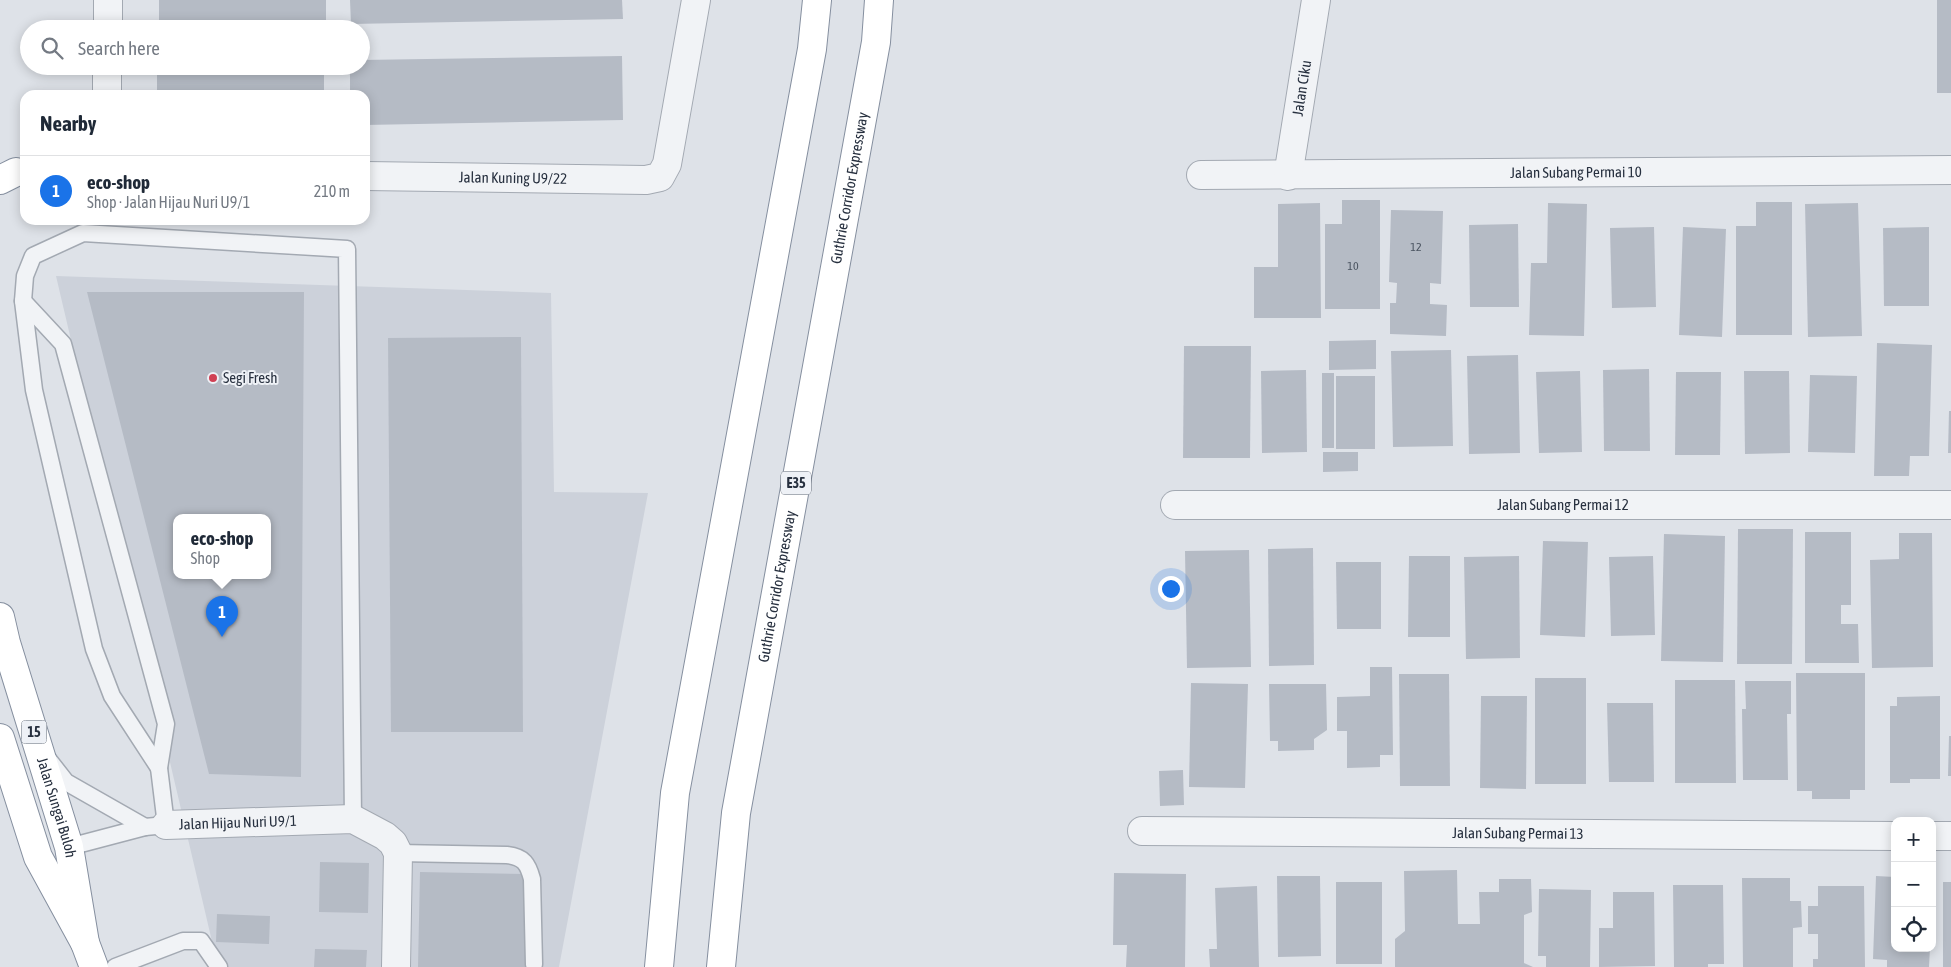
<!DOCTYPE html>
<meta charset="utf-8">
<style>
:root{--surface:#fff;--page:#f6f6f7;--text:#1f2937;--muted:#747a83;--line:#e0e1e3;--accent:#1a73e8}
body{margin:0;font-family:"Asap Condensed",sans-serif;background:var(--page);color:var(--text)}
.controls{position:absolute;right:15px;bottom:15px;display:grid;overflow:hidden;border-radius:10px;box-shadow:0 2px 12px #0003}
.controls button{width:45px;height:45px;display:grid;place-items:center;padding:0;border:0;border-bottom:1px solid var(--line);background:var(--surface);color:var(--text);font:25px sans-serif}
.you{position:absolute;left:1170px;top:588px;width:18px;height:18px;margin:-12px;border:4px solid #fff;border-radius:50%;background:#1a73e8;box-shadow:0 0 0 8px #1a73e833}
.badge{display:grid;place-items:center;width:32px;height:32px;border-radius:50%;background:var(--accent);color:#fff;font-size:16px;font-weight:700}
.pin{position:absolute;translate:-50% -41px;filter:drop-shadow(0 1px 2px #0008)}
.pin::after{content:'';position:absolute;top:26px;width:18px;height:15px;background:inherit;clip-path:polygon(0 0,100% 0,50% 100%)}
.popup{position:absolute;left:173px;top:514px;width:98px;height:65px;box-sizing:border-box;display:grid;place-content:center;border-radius:10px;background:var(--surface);filter:drop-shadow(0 1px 4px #0005);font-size:16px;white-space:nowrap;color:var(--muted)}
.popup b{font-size:19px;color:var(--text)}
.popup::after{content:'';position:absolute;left:50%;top:100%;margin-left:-10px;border:10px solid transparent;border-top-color:var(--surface)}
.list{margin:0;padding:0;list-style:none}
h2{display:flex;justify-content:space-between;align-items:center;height:65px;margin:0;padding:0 20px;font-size:21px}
h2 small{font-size:16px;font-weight:400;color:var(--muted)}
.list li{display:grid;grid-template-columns:32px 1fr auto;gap:15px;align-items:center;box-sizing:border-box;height:70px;padding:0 20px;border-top:1px solid var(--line)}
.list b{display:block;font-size:19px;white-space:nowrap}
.list p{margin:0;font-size:16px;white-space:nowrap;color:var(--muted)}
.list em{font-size:16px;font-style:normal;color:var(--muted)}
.icon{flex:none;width:28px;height:28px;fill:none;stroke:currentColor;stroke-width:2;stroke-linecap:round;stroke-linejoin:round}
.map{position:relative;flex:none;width:1951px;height:967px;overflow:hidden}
.search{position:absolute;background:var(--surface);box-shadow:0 2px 12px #0003;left:20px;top:20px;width:350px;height:55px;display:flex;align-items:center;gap:12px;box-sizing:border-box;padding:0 18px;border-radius:28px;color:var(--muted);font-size:19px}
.panel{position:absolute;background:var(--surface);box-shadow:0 2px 12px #0003;left:20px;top:90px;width:350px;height:135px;border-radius:15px}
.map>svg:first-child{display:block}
</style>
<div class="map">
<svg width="1951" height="967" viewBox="0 0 1951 967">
<rect width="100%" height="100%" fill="#dee2e8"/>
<path fill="#ccd1da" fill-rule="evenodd" d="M 56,276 L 551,293 L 554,492 L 648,493 L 559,967 L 218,967 ZM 177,518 L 267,518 L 267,576 L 177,576 Z"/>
<g fill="#b5bbc5" fill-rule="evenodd">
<rect x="159" y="0" width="167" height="22"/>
<path d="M 350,0 L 622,0 L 623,19 L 351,24 Z"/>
<rect x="1937" y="0" width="14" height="93"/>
<path d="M 622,56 L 623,120 L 365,125 L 365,95 L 350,95 L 350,66 L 361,66 L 361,60 Z"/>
<rect x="157" y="66" width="167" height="29"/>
<path d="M 1342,200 L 1380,200 L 1380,309 L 1325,309 L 1325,224 L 1342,224 Z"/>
<path d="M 1756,202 L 1792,202 L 1792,335 L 1736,335 L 1736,226 L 1756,226 Z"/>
<path d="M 1320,203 L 1321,318 L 1254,318 L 1254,267 L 1278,267 L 1278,204 Z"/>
<path d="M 1548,203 L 1587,204 L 1584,336 L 1529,335 L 1531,263 L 1547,263 Z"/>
<path d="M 1858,203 L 1862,336 L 1808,337 L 1805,204 Z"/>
<path d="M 1391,210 L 1443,211 L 1441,284 L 1430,283 L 1430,304 L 1447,305 L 1446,336 L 1390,334 L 1390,303 L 1396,303 L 1397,283 L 1389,282 Z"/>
<path d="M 1518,224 L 1519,307 L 1470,307 L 1469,225 Z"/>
<path d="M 1654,227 L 1656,307 L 1612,308 L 1610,228 Z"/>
<path d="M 1683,227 L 1726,229 L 1722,337 L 1679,335 Z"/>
<path d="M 1929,227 L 1929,306 L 1884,306 L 1883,228 Z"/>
<path d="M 87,292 L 304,292 L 301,777 L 209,774 ZM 177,518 L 267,518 L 267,576 L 177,576 Z"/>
<path d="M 521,337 L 523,732 L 391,732 L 388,338 Z"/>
<path d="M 1376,340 L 1376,369 L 1329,370 L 1329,341 Z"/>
<path d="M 1877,343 L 1932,345 L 1929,456 L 1910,456 L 1909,476 L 1874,476 Z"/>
<path d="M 1184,346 L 1251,346 L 1250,458 L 1183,458 Z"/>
<path d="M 1451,350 L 1453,446 L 1393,447 L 1391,351 Z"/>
<path d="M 1518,355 L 1520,453 L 1469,454 L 1467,356 Z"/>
<path d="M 1649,369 L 1650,451 L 1604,451 L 1603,370 Z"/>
<path d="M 1306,370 L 1307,452 L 1262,453 L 1261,371 Z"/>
<path d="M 1580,371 L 1582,452 L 1539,453 L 1536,372 Z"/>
<path d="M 1744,371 L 1789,371 L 1790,453 L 1745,454 Z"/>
<path d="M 1676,372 L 1721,372 L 1720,455 L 1675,455 Z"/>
<rect x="1322" y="373" width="12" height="75"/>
<path d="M 1810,375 L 1857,376 L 1855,453 L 1808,452 Z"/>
<rect x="1336" y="376" width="39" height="73"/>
<path d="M 1949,411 L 1951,411 L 1951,453 L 1948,453 Z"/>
<path d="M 1323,452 L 1358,452 L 1358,471 L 1323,472 Z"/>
<path d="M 1738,529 L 1793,529 L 1792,664 L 1737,664 Z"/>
<path d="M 1805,532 L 1851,532 L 1851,605 L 1841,605 L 1841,624 L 1858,624 L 1859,663 L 1805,663 Z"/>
<path d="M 1899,533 L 1932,533 L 1933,667 L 1872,668 L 1870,560 L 1899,559 Z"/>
<path d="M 1664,534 L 1725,536 L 1723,662 L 1661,661 Z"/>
<path d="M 1543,541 L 1588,542 L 1585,637 L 1540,635 Z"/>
<path d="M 1313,548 L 1314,665 L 1269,666 L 1268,549 Z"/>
<path d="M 1249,550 L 1251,667 L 1187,668 L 1185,551 Z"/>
<path d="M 1409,556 L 1450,556 L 1450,637 L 1408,637 Z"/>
<path d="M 1519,556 L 1520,658 L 1466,659 L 1464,557 Z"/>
<path d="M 1653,556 L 1655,635 L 1611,636 L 1609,557 Z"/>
<path d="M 1336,562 L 1381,562 L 1381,629 L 1337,629 Z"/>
<path d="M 1370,667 L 1392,667 L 1393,755 L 1380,755 L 1380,767 L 1347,768 L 1347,731 L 1337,731 L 1337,697 L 1370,696 Z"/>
<path d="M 1796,673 L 1865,673 L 1865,790 L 1850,790 L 1850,799 L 1812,799 L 1812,791 L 1797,791 Z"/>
<path d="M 1399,674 L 1449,674 L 1450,786 L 1400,786 Z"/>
<rect x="1535" y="678" width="51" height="106"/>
<path d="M 1675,680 L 1735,680 L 1736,783 L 1675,783 Z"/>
<path d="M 1745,681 L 1791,681 L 1791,714 L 1787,714 L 1788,780 L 1743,780 L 1742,709 L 1746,709 Z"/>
<path d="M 1191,683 L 1248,684 L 1245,788 L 1189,787 Z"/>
<path d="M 1269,684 L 1326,684 L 1327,730 L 1314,739 L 1314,750 L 1278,751 L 1278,741 L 1270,741 Z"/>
<path d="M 1481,696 L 1527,696 L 1526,789 L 1480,788 Z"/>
<path d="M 1940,696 L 1940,779 L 1910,779 L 1910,783 L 1890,783 L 1890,706 L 1897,706 L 1897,697 Z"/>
<path d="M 1607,703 L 1653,703 L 1654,782 L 1609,782 Z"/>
<path d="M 1949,736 L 1951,736 L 1951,776 L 1948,776 Z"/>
<path d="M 1183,770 L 1184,805 L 1160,806 L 1159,771 Z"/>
<path d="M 320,862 L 369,863 L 368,913 L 319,912 Z"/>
<path d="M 1457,870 L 1458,924 L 1480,924 L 1479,892 L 1499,892 L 1499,879 L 1531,879 L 1532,912 L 1524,915 L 1524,963 L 1533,967 L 1395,967 L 1395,939 L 1405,931 L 1404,871 Z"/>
<path d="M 420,872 L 526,874 L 525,967 L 418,967 Z"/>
<path d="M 1114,873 L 1186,874 L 1185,967 L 1126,967 L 1127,945 L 1113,945 Z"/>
<path d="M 1277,876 L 1320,876 L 1321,956 L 1278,957 Z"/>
<path d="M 1876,876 L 1895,877 L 1895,948 L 1930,948 L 1929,967 L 1887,967 L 1887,960 L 1873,959 Z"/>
<path d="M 1742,878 L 1790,878 L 1790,901 L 1801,901 L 1802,927 L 1793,928 L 1793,967 L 1743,967 Z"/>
<rect x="1336" y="882" width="46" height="82"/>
<rect x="1943" y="882" width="8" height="85"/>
<path d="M 1673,885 L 1723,885 L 1724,964 L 1708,964 L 1708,967 L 1674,967 Z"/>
<path d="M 1257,886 L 1259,967 L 1210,967 L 1209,949 L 1217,949 L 1215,888 Z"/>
<path d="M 1818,886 L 1864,886 L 1865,967 L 1813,967 L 1813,959 L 1818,959 L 1818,934 L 1808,934 L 1808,906 L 1818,906 Z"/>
<path d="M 1539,889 L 1591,890 L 1590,967 L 1546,967 L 1546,956 L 1538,956 Z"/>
<path d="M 1613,892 L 1654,892 L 1655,966 L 1599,967 L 1599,928 L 1613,928 Z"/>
<path d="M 217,914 L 270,916 L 269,944 L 216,942 Z"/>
<path d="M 315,949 L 367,950 L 366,967 L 314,967 Z"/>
</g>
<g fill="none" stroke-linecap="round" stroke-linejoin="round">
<defs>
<g id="service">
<path d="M 23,301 L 63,344 L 166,724 L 159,768 L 166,825 L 145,827 L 69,847"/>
<path d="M 48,759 L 66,782 L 145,827"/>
<path d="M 159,768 L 112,696 L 94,649 L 34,390 L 23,301 L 25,276 L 33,256 L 83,233 L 347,249 L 353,819"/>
<path d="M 398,853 L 507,855 C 524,857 528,864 532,879 L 534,964"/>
<path d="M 115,967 L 183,941 L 201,941 L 219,967"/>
</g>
<g id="minor">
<path d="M 108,29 L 108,0"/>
<path d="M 107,95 L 107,66"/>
<path id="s1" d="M 1201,175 L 1951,170"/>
<path id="s2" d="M 365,176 L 646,180 L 660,177 L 667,164 L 696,0"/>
<path id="s3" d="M 1288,176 L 1316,0"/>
<path id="s4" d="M 1175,505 L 1951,505"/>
<path id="s5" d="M 166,825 L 353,819 L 385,836 L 393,843 L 398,853 L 396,967"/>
<path id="s6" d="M 1142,831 L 1895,836"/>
<path d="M 1932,836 L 1951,836"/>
</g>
<g id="trunk">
<path d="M 0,180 L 16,172"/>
<path id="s7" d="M 0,617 L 6,643 L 69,847 L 85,943"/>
<path d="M 0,738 L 38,857 L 85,943 L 94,967"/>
</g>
<g id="motorway">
<path d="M 659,967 L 675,793 L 812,49 L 817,0"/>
<path id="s8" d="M 721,967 L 736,813 L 876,42 L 879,0"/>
</g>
</defs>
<use href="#service" stroke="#a3a9b2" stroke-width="19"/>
<use href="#minor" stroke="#a3a9b2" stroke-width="30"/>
<use href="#trunk" stroke="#858f9f" stroke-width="30"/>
<use href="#motorway" stroke="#858f9f" stroke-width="30"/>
<use href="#service" stroke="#f1f3f6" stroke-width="16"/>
<use href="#minor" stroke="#f1f3f6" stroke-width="28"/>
<use href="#trunk" stroke="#fff" stroke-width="28"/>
<use href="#motorway" stroke="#fff" stroke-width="28"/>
</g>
<circle fill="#d04054" stroke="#eef1f6" stroke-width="2" cx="213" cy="378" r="5"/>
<g text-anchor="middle" stroke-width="4" stroke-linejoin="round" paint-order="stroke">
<g font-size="12" fill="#4a5360">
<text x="1416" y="251">12</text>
<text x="1353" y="270">10</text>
</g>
<g fill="#eef1f6" stroke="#636a76" stroke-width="1">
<rect x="781" y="471.5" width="30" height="23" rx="4"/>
<rect x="21.5" y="720.5" width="25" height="23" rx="4"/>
</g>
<g font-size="14" font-weight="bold" fill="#27303f">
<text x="796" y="488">E35</text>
<text x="34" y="737">15</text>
</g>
<g font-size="15" fill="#27303f" stroke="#eef1f6">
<text dy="5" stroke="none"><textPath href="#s3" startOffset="89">Jalan Ciku</textPath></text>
<text dy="5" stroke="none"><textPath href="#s1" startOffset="375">Jalan Subang Permai 10</textPath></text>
<text dy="5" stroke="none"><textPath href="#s2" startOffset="148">Jalan Kuning U9/22</textPath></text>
<text dy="5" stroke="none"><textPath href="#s8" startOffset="790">Guthrie Corridor Expressway</textPath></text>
<text dy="5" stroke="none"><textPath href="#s4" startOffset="388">Jalan Subang Permai 12</textPath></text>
<text dy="5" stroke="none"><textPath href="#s8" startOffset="385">Guthrie Corridor Expressway</textPath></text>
<text dy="5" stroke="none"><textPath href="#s7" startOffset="199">Jalan Sungai Buloh</textPath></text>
<text dy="5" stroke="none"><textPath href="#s5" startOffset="72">Jalan Hijau Nuri U9/1</textPath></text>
<text dy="5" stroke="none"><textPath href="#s6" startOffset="376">Jalan Subang Permai 13</textPath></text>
</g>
<g font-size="15" fill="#27303f" stroke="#eef1f6" text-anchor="start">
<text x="223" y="383">Segi Fresh</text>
</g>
</g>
</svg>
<div class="controls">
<button>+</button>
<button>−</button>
<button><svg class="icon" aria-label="locate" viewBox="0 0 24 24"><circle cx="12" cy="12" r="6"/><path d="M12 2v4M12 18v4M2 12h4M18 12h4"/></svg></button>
</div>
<div class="you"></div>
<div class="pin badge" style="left:222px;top:637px">1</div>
<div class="popup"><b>eco-shop</b>Shop</div>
<div class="search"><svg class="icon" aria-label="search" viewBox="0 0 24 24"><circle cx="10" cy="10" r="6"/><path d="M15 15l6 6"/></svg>Search here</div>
<section class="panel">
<h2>Nearby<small></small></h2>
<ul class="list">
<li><span class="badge">1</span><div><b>eco-shop</b><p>Shop · Jalan Hijau Nuri U9/1</p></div><em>210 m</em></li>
</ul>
</section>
</div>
